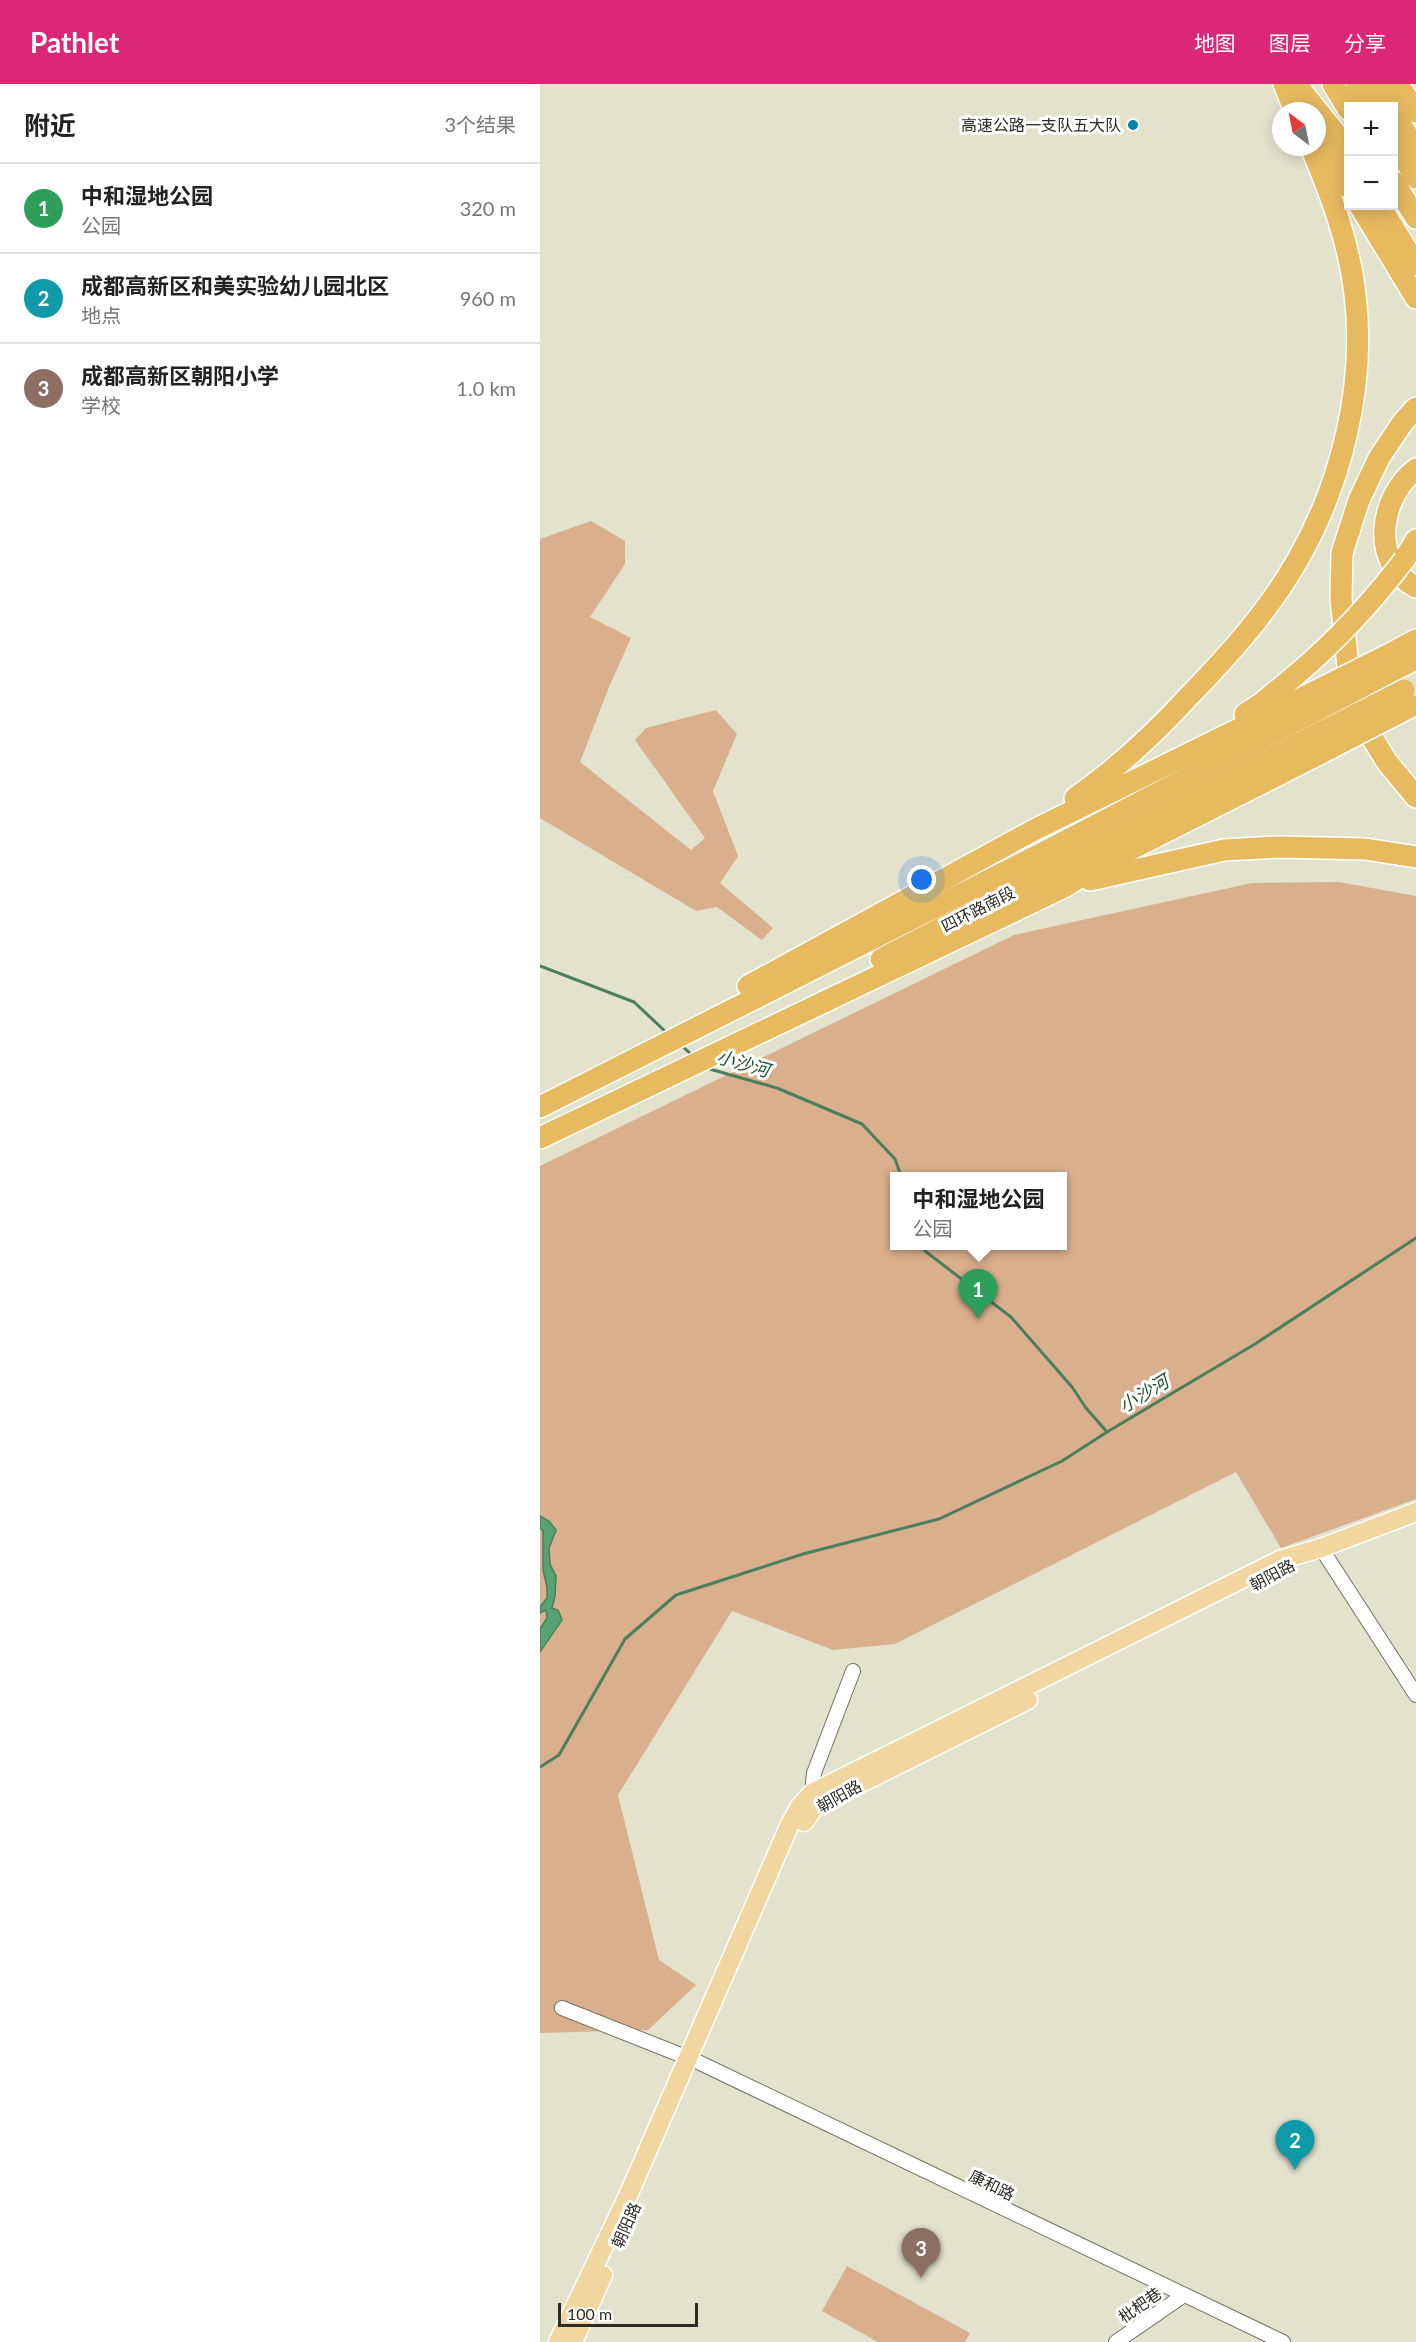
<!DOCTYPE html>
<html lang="zh">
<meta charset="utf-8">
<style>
:root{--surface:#fff;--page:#f2f2f2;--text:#222;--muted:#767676;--line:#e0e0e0;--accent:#db2777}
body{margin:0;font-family:Lato,"Noto Sans SC",sans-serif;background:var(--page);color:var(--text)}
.controls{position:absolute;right:18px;top:18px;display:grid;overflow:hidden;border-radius:0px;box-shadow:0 3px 15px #0003}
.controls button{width:54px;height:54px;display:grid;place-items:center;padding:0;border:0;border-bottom:2px solid var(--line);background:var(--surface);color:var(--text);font:30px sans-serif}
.compass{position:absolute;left:732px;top:18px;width:54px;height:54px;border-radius:50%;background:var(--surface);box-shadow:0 3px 15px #0003;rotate:328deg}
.scale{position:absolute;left:18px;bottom:15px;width:140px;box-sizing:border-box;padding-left:6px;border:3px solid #2c2c24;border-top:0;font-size:16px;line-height:21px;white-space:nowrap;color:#2c2c24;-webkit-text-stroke:4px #fff;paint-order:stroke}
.you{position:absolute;left:382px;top:796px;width:21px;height:21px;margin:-15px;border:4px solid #fff;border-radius:50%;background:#1a73e8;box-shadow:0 0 0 9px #1a73e833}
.badge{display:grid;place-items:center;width:39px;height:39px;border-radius:50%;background:var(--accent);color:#fff;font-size:20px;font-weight:700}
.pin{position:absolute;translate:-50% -50px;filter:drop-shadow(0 2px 3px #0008)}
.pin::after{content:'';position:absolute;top:32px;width:21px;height:18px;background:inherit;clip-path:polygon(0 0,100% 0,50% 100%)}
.popup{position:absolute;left:350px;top:1088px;width:177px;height:78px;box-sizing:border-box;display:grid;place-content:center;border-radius:0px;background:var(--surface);filter:drop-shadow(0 2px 4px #0005);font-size:20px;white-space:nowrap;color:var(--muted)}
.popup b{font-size:22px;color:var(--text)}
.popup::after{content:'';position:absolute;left:50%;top:100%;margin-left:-12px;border:12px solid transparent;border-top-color:var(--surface)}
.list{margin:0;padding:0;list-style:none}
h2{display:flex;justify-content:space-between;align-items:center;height:78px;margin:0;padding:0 24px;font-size:26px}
h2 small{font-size:20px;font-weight:400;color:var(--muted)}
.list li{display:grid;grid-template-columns:39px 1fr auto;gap:18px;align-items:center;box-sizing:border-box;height:90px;padding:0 24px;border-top:2px solid var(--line)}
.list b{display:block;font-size:22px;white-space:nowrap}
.list p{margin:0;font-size:20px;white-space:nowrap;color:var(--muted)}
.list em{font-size:20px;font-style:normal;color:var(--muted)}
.map{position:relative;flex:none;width:876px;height:2258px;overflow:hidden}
header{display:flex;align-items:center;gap:36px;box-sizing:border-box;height:84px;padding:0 30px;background:var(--accent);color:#fff}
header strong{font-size:28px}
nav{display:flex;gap:33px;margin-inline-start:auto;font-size:21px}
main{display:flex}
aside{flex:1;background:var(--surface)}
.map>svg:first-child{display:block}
</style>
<header>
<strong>Pathlet</strong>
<nav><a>地图</a><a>图层</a><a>分享</a></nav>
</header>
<main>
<aside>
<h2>附近<small>3个结果</small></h2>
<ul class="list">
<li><span class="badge" style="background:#2e9e5b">1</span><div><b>中和湿地公园</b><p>公园</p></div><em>320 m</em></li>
<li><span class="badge" style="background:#0f9aa8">2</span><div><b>成都高新区和美实验幼儿园北区</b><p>地点</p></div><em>960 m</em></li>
<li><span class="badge" style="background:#8d6e63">3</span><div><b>成都高新区朝阳小学</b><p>学校</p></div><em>1.0 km</em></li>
</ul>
</aside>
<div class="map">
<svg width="876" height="2258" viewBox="0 0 876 2258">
<rect width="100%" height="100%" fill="#e2e2cd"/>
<g fill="#daaf8d" fill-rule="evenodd">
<path d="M 51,437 L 85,457 L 85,480 L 50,533 L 91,554 L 69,603 L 40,678 L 151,766 L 165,754 L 95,656 L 106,644 L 176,626 L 197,650 L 173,707 L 198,772 L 180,799 L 233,844 L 222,856 L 177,823 L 156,827 L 0,734 L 0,455 Z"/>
<path d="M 799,798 L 876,812 L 876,1415 L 741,1464 L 696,1388 L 355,1560 L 293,1566 L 192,1527 L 78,1711 L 119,1876 L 156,1901 L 108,1946 L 0,1949 L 0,1082 L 474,851 L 712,799 ZM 354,1092 L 522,1092 L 522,1162 L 354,1162 Z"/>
<path d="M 307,2182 L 430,2249 L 425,2258 L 338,2258 L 282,2227 Z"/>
</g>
<path fill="#57a272" stroke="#4a7f5b" stroke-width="1.5" d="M 0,1432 L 9,1437 L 16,1446 L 9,1464 L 10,1480 L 16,1492 L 15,1512 L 12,1524 L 18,1526 L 22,1536 L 0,1568 L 0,1545 L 7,1534 L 6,1526 L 0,1529 L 0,1523 L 7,1514 L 7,1503 L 3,1486 L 3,1447 L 0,1444 Z"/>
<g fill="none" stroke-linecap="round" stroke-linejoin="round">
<g stroke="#4a7f5b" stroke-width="3">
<path d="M 0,882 L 94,918 L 128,950"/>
<path d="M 140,960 L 153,972"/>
<path d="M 166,984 L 237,1004 L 322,1040 L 355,1075 L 361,1092"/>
<path d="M 383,1162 L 385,1167 L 471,1233 L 532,1303 L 546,1324 L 567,1348 L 715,1260 L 876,1154"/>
<path d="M 0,1683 L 19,1671 L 85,1555 L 136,1511 L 263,1470 L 399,1435 L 522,1377 L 567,1348"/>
</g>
<defs>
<g id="minor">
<path d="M 781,1464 L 876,1611"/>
<path d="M 272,1709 L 274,1689 L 313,1587"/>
<path d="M 22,1924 L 156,1977 L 743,2258"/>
<path d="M 576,2258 L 644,2211"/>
</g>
<g id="major">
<path d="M 264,1738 L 274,1724 L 283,1718 L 488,1616"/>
<path d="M 18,2258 L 87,2114 L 250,1740 L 260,1722 L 272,1709 L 740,1476 L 781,1464 L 876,1428"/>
<path d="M 33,2258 L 63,2191"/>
</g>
<g id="highway">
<path d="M 744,0 L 755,27"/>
<path d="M 756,0 L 796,50 L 808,70"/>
<path d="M 793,0 L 808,25"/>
<path d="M 817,0 L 831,22"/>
<path d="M 836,0 L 849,22"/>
<path d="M 858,0 L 876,28"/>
<path d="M 854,29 L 876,66"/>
<path d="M 779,55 L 808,103"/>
<path d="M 854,58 L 876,94"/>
<path d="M 854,98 L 876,134"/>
<path d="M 820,122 L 876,214"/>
<path d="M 840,122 L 876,181"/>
<path d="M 876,324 L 863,338 L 839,374 L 819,416 L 802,469 L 801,515 L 810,602 L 820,634 L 847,678 L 876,713"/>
<path d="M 876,385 C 839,413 830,480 876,503"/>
<path d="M 864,476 L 876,456"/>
<path d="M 846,572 L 876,556"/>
<path d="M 854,586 L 876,575"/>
<path d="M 705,630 L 722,619 L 757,590"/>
<path d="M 535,714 C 578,684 615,649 650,611 C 690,570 729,526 757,477 C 802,399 826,300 815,210 C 809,158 791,111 771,63"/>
<path d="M 550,796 L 684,766 L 739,763 L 825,765 L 876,773"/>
<path d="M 341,875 L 783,647"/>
<path d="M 208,902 L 496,745 L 766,612"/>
<path d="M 0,1023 L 508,766 L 772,629"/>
<path d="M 0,1054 L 524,803 L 556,783 L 791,664"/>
</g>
</defs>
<use href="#minor" stroke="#71715f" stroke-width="16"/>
<use href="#major" stroke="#fff" stroke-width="21"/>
<use href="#highway" stroke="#fff" stroke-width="24"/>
<use href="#minor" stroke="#fff" stroke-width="14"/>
<use href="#major" stroke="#f1d69f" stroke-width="18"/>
<use href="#highway" stroke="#e7ba5f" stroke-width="21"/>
<defs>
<g id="highway-bridge">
<path d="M 757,590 C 797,556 832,518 864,476"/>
<path d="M 766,612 L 846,572"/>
<path d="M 772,629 L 854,586"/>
<path d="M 783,647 L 864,606"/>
<path d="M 791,664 L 872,622"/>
</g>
</defs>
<use href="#highway-bridge" stroke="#fff" stroke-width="24" stroke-linecap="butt"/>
<use href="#highway-bridge" stroke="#e7ba5f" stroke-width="21"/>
</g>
<circle fill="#0084a7" stroke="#fff" stroke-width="2" cx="593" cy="41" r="6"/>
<g text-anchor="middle" stroke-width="6" stroke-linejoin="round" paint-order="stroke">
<g font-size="16" fill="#2c2c24" stroke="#fff" text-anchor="end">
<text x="581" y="47">高速公路一支队五大队</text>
</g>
<g font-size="16" fill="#2c2c24" stroke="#fff">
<text transform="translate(438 825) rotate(-27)" y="6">四环路南段</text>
<text transform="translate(732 1491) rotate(-28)" y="6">朝阳路</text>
<text transform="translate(299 1712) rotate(-29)" y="6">朝阳路</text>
<text transform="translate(452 2101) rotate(26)" y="6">康和路</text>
<text transform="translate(86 2141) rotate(-66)" y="6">朝阳路</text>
<text transform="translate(600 2221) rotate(-35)" y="6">枇杷巷</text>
</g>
<g font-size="18" font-style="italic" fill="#1a5231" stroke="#fff">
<text transform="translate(203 980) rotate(16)" y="6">小沙河</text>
<text transform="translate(604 1310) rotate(-31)" y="6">小沙河</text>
</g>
</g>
</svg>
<div class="controls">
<button>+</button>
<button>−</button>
</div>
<svg class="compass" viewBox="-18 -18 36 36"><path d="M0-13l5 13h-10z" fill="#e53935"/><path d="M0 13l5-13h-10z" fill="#767676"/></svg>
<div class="scale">100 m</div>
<div class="you"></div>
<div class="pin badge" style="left:438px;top:1235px;background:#2e9e5b">1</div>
<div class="popup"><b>中和湿地公园</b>公园</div>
<div class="pin badge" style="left:755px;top:2086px;background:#0f9aa8">2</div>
<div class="pin badge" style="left:381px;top:2194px;background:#8d6e63">3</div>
</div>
</main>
